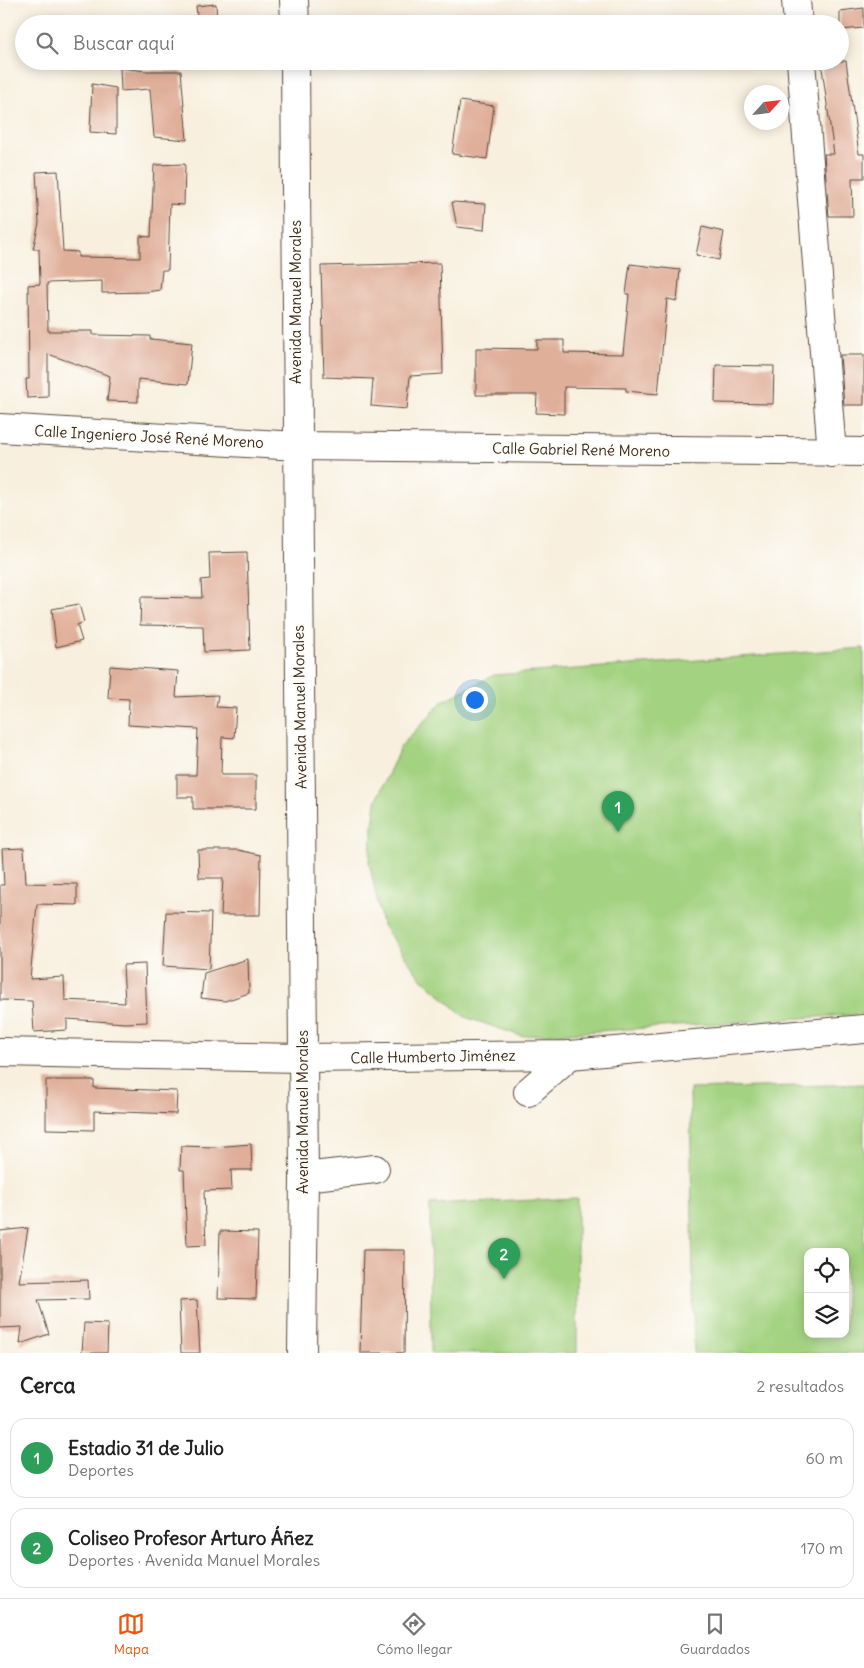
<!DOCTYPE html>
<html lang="es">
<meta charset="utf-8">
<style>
:root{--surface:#fff;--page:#f2f2f2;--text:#222;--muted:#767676;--line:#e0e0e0;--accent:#ea580c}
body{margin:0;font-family:Delius,sans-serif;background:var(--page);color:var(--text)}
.controls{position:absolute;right:15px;bottom:15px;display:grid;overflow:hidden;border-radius:10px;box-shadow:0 2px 12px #0003}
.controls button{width:45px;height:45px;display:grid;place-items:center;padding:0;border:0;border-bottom:1px solid var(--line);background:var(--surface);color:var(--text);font:25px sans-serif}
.compass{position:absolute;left:744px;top:85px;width:45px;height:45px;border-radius:50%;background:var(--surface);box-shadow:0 2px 12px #0003;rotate:63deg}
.you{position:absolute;left:474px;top:699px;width:18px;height:18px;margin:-12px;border:4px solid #fff;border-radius:50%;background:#1a73e8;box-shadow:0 0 0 8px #1a73e833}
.badge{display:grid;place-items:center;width:32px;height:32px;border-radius:50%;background:var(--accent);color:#fff;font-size:16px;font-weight:700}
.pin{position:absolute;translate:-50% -41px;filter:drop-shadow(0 1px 2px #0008)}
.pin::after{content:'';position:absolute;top:26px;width:18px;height:15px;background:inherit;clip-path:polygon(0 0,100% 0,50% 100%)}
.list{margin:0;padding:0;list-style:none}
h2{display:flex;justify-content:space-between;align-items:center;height:65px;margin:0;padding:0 20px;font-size:21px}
h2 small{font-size:16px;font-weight:400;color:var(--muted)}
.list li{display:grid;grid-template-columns:32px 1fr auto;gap:15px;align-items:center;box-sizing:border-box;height:80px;margin:0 10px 10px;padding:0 10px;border:1px solid var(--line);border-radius:15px}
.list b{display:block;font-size:19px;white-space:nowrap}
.list p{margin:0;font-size:16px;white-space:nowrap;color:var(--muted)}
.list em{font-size:16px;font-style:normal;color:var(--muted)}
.icon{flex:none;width:28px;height:28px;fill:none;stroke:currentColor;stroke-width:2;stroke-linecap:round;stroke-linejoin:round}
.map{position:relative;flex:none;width:864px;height:1353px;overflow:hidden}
.search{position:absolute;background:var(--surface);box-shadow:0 2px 12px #0003;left:15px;right:15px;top:15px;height:55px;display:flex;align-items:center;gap:12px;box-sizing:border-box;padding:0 18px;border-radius:28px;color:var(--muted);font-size:19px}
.sheet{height:245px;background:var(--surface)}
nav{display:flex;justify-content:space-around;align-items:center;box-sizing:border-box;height:70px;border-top:1px solid var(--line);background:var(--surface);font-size:14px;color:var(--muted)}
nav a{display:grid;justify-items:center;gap:2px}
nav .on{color:var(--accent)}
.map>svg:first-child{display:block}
</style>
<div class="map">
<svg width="864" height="1353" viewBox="0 0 864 1353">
<rect width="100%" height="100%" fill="#fdfcf7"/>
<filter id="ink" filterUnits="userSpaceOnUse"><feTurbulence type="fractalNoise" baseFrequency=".02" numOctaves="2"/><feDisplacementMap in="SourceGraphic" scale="10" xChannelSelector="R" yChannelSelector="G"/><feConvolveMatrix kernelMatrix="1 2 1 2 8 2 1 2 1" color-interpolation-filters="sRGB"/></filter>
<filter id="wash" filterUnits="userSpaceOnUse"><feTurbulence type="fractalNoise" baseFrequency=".0096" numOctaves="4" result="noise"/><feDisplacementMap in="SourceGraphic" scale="20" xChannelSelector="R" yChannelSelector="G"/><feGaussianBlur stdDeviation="1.12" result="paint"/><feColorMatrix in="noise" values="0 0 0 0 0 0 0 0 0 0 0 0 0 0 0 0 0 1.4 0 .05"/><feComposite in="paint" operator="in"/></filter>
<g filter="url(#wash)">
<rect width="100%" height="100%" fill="#f8efde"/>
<g fill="#a3d280" stroke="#6f7e4f" fill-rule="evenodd">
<path d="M 864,648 L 864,1014 L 521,1036 L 465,1017 L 418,975 L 382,924 L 369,862 L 376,801 L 401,746 L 443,701 L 494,675 Z"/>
<path d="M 864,1084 L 864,1353 L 694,1353 L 690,1089 ZM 808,1252 L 845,1252 L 845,1334 L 808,1334 Z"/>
<path d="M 577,1198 L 577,1353 L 431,1353 L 430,1205 Z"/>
</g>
<g id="blocks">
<g fill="#e0af9a">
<path d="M 216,4 L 217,24 L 198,24 L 196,6 Z"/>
<path d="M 864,8 L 864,28 L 840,30 L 840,11 Z"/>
<path d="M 821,61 L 846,61 L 859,154 L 864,154 L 864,178 L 852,178 L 853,216 L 829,216 L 824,154 L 834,154 Z"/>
<path d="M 120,68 L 147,71 L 181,71 L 187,140 L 154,137 L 150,89 L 121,91 Z"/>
<path d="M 92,84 L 116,88 L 116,134 L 90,132 Z"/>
<path d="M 460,101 L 494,106 L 487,159 L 452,154 Z"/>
<path d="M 185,164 L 184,205 L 170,204 L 168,270 L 162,270 L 160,290 L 146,292 L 102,293 L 102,281 L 47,283 L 48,331 L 93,331 L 93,335 L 150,336 L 150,339 L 192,343 L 188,384 L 138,379 L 138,402 L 107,401 L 110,376 L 48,354 L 48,397 L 27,398 L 26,379 L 29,379 L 28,285 L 40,284 L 39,249 L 33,249 L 39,223 L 36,172 L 58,171 L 63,251 L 78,252 L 78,257 L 140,258 L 140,236 L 151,237 L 154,165 Z"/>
<path d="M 452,202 L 486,204 L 484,230 L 457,227 Z"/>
<path d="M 702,227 L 724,232 L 719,260 L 696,255 Z"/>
<path d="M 440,263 L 443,374 L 410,376 L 407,409 L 371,406 L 373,379 L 324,377 L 321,266 Z"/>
<path d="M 630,264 L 680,270 L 677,301 L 667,299 L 658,394 L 626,391 L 626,388 L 564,387 L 564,414 L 536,413 L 537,395 L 476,395 L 476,348 L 537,349 L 537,340 L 564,340 L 564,353 L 623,354 L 629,294 L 626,294 Z"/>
<path d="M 840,355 L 864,355 L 864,405 L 844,405 Z"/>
<path d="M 716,365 L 774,366 L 773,404 L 715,403 Z"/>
<path d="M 247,552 L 250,650 L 204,652 L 203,626 L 140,625 L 141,597 L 202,598 L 201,580 L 210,579 L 209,553 Z"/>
<path d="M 79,604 L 84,622 L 77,625 L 82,641 L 56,647 L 52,609 Z"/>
<path d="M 110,666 L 178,671 L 176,697 L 218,695 L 216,707 L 236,708 L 234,738 L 222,737 L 221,775 L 256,775 L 256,809 L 193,809 L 193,797 L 177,797 L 177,775 L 196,775 L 198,729 L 128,725 L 129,699 L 108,698 Z"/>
<path d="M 24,848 L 26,883 L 77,884 L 77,905 L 37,904 L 30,979 L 64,977 L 65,1000 L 125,1003 L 123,965 L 145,964 L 147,1022 L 125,1023 L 67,1019 L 67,1030 L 34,1032 L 32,1001 L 0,1000 L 0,885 L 4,885 L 2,849 Z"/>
<path d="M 198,850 L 238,850 L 261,855 L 260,915 L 221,915 L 223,878 L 199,878 Z"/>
<path d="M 166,912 L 211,913 L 209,969 L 163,966 Z"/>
<path d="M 248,959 L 249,993 L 225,1001 L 201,998 L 204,973 Z"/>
<path d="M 46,1080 L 94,1080 L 94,1088 L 177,1091 L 176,1114 L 94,1111 L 94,1130 L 46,1129 Z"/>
<path d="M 251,1144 L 252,1170 L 231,1170 L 232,1190 L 204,1191 L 206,1245 L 187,1246 L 184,1170 L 180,1170 L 181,1146 L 213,1147 Z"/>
<path d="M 28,1228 L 19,1282 L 88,1280 L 89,1299 L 38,1300 L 49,1334 L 20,1344 L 22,1327 L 0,1328 L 0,1231 Z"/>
<path d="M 220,1231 L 258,1232 L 256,1299 L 218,1298 Z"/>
<path d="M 363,1250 L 405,1250 L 404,1353 L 360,1353 Z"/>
<path d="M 197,1300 L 200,1353 L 181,1353 L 179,1301 Z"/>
<path d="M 84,1323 L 108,1324 L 107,1353 L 82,1353 Z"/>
</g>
</g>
</g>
<g filter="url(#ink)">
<use href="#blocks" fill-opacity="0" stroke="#57483b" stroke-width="1"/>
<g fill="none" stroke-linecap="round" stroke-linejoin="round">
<defs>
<g id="minor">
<path d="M 294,0 L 295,24"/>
<path d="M 796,0 L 798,24"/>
<path d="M 295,61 L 304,1177 L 302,1353"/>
<path d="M 801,61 L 832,453"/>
<path d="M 0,428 L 297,446 L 864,452"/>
<path d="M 0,1052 L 303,1058 L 570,1055 L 864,1029"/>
<path d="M 528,1092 L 570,1055"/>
<path d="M 304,1177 L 375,1169"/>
</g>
</defs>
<use href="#minor" stroke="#57483b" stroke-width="30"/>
<use href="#minor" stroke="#fff" stroke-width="28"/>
</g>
</g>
<g text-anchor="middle" stroke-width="4.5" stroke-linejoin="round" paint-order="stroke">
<g font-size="15" fill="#3b2a1e" stroke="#fdfcf7">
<text transform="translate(296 302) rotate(-90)" y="5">Avenida Manuel Morales</text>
<text transform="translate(149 437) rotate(3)" y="5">Calle Ingeniero José René Moreno</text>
<text transform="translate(581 450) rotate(1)" y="5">Calle Gabriel René Moreno</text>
<text transform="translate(300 707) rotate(-91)" y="5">Avenida Manuel Morales</text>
<text transform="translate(433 1057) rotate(-1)" y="5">Calle Humberto Jiménez</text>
<text transform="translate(303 1112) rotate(-90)" y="5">Avenida Manuel Morales</text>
</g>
</g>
</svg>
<div class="controls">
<button><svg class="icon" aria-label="locate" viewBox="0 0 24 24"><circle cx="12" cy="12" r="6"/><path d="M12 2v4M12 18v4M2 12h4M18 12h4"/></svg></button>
<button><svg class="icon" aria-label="layers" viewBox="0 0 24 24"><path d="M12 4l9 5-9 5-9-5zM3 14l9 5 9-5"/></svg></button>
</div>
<svg class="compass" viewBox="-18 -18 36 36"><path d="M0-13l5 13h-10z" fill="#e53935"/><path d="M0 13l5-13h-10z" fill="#767676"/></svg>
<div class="you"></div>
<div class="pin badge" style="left:618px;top:832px;background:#2e9e5b">1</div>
<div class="pin badge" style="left:504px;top:1279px;background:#2e9e5b">2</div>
<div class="search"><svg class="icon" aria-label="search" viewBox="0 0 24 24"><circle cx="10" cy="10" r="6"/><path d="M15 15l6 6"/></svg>Buscar aquí</div>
</div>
<section class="sheet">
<h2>Cerca<small>2 resultados</small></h2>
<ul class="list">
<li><span class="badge" style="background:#2e9e5b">1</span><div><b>Estadio 31 de Julio</b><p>Deportes</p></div><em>60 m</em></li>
<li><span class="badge" style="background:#2e9e5b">2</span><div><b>Coliseo Profesor Arturo Áñez</b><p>Deportes · Avenida Manuel Morales</p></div><em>170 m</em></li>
</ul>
</section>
<nav>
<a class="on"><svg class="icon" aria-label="map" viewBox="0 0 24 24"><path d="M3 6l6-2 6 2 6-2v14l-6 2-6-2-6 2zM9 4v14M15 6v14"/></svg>Mapa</a>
<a><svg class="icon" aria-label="directions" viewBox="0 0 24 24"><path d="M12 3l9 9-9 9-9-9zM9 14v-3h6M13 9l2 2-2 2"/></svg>Cómo llegar</a>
<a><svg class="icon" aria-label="saved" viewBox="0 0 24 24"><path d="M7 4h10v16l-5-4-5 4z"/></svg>Guardados</a>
</nav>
